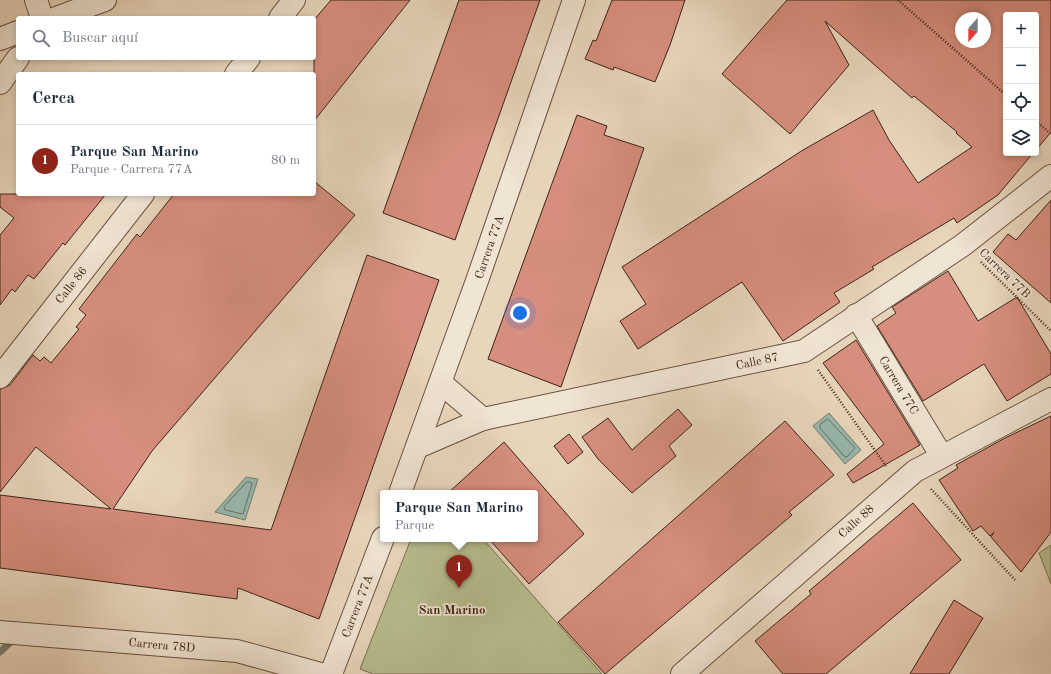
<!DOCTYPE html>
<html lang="es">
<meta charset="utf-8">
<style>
:root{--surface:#fff;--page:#f2f2f3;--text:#1f2937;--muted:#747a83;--line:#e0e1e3;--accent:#8f2418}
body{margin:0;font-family:"Old Standard TT",serif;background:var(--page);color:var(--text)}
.controls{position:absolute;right:12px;top:12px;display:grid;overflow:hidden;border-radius:4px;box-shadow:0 2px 6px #0003}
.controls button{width:36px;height:36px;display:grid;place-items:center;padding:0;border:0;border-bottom:1px solid var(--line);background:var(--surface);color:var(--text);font:20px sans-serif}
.compass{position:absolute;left:955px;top:12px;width:36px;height:36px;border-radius:50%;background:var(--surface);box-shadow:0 2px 6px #0003;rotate:201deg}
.you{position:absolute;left:520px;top:313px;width:14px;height:14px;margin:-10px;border:3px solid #fff;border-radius:50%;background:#1a73e8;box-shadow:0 0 0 6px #1a73e833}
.badge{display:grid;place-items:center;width:26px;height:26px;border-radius:50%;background:var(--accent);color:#fff;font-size:13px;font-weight:700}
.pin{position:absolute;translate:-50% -33px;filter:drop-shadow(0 1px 2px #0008)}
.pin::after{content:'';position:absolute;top:21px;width:14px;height:12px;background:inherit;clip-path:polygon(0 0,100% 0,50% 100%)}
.popup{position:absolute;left:380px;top:490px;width:158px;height:52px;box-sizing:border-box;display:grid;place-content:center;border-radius:4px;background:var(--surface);filter:drop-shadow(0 1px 3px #0005);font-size:13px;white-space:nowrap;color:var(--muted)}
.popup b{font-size:15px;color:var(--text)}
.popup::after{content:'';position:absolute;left:50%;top:100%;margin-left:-8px;border:8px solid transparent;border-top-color:var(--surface)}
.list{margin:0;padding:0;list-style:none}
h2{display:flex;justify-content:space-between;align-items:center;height:52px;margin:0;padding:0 16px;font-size:17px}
h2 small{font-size:13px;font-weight:400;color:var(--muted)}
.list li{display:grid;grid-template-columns:26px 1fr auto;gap:12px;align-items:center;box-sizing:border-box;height:72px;padding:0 16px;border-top:1px solid var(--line)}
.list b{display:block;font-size:15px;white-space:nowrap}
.list p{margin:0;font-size:13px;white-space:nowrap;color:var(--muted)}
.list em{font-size:13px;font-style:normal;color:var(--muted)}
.icon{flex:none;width:22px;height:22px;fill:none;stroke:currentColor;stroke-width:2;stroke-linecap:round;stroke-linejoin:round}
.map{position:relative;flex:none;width:1051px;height:674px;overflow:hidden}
.search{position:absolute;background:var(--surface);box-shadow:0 2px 6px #0003;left:16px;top:16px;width:300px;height:44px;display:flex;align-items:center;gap:10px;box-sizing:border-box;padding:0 14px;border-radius:4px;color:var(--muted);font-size:15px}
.panel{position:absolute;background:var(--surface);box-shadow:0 2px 6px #0003;left:16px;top:72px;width:300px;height:124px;border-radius:4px}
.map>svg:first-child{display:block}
</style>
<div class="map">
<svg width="1051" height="674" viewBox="0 0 1051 674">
<rect width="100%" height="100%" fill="#e8d6bc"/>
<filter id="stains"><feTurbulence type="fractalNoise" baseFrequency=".005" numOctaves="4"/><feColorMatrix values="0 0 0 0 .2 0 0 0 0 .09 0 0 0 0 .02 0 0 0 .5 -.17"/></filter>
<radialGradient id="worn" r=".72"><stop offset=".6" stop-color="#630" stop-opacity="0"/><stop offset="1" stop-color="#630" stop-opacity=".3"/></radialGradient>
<g fill="#b7bd8f" stroke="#7a7152">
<path d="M 411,539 L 483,539 L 602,674 L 373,674 L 360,669 Z"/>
<path d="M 1051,545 L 1051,584 L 1039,553 Z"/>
</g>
<g fill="#97b9af" stroke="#737e72">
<path d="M 829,413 L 861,450 L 845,464 L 813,426 Z"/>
<path d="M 246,477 L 258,479 L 245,520 L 215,512 Z"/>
</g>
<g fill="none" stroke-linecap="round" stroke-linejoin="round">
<g stroke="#6a6f62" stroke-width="1">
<path d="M 828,419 L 855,448 L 847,457 L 844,456 L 820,428 L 820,425 Z"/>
<path d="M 247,482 L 251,482 L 252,484 L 243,514 L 225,510 L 224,507 Z"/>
</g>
<path stroke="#737e72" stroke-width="7" d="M 0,652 L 15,638"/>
</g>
<g fill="#d78e7e" stroke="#3d2516" fill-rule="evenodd">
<path d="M 331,0 L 410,0 L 314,121 L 314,20 Z"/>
<path d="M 459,0 L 540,0 L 455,240 L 383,213 Z"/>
<path d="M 612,0 L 685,0 L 670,45 L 655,82 L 614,67 L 613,70 L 585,59 L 593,40 L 596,41 Z"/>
<path d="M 787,0 L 1051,0 L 1051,132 L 1036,150 L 1036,15 L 1006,15 L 1006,153 L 1033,153 L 998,195 L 957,223 L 954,218 L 872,267 L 874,269 L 834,293 L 840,302 L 783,341 L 742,282 L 638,349 L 620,321 L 646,304 L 622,267 L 803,150 L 873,110 L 889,140 L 918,183 L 972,147 L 956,133 L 957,132 L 914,96 L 912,98 L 825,21 L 849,65 L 790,134 L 722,74 ZM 961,18 L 985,18 L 985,42 L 961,42 Z"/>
<path d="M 577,115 L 607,126 L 604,135 L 644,148 L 561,387 L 488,359 Z"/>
<path d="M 314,181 L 355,215 L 152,451 L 113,509 L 271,530 L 367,255 L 439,280 L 319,619 L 238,588 L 237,599 L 0,568 L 0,495 L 111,509 L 36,447 L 0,492 L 0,389 L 10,385 L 33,355 L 40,361 L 44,357 L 51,363 L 79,329 L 76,327 L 86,315 L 79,309 L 137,234 L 140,237 L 174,194 L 314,194 Z"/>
<path d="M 0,194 L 106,194 L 65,245 L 63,243 L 34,279 L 28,275 L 15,292 L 12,289 L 0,305 L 0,235 L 14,218 L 0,207 Z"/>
<path d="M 1051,200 L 1051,303 L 993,252 L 1008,234 L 1016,240 Z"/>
<path d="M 948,271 L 978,321 L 1017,297 L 1051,354 L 1051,374 L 1007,401 L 984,364 L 923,401 L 877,326 L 896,313 L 892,307 Z"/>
<path d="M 856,340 L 920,445 L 853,483 L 847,474 L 884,444 L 823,363 Z"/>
<path d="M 678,409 L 692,425 L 669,446 L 676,456 L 632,493 L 598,459 L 582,437 L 608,418 L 632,450 Z"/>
<path d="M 1051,416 L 1051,532 L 1021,572 L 991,537 L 994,532 L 990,536 L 981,526 L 973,531 L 939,480 L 958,468 L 956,465 L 1005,438 Z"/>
<path d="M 785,421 L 834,475 L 789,512 L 792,515 L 605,674 L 558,622 Z"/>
<path d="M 569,434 L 583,452 L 568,464 L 554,446 Z"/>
<path d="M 504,442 L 584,534 L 529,584 L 489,539 L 535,539 L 535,493 L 448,493 Z"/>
<path d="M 913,503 L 961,560 L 826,674 L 783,674 L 755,641 L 811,594 L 809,591 Z"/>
<path d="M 954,600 L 983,618 L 949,674 L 910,674 Z"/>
</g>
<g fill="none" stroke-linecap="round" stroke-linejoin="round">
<defs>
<g id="street">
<path d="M 36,0 L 42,18"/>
<path d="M 56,18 L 105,0"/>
<path d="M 280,18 L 294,0"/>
<path d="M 0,39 L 18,32"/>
<path d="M 236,74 L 249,58"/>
<path d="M 0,83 L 18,58"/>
<path d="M 856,315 L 941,455"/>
<path d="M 0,377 L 143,194"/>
<path d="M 441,383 L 483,419"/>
<path d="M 418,447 L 483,419 L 804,351 L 963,245 L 1051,176"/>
<path d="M 400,493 L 478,278 L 574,0"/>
<path d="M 0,632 L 237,651 L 321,674"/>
<path d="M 331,674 L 383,538"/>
<path d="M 682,674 L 915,471 L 1051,399"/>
</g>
</defs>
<use href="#street" stroke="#685140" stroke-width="24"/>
<g stroke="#3d2516" stroke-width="2.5" stroke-dasharray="1 2" stroke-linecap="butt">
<path d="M 898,0 L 1006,95"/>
<path d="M 1036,121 L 1051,134"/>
<path d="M 981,262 L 1051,331"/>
<path d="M 818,370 L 886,466"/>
<path d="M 931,489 L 1015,580"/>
</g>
<use href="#street" stroke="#f0e4d3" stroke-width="22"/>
</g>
<g text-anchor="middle" stroke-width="3.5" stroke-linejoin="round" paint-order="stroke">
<g font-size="12" fill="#3d2516" stroke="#f0e4d3">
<text transform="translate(489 247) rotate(-71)" y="4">Carrera 77A</text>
<text transform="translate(1005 273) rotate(44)" y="4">Carrera 77B</text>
<text transform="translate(71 285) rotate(-52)" y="4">Calle 86</text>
<text transform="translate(757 361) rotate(-12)" y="4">Calle 87</text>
<text transform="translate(899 385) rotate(59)" y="4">Carrera 77C</text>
<text transform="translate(856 521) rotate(-42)" y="4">Calle 88</text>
<text transform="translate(357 606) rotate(-69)" y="4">Carrera 77A</text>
<text transform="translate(162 645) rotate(5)" y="4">Carrera 78D</text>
</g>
<g font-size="13" font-weight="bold" fill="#3d2516" stroke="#f0e4d3">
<text x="452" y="614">San Marino</text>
</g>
</g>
<rect width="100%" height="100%" filter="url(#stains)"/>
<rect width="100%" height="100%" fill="url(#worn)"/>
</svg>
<div class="controls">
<button>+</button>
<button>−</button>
<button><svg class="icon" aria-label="locate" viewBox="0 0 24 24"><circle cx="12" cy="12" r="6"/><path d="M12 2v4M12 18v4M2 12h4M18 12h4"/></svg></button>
<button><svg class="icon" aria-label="layers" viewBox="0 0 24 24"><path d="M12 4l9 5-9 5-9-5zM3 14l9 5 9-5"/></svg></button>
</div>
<svg class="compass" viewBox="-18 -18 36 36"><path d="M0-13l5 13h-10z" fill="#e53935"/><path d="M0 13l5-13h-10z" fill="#747a83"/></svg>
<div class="you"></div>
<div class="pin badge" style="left:459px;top:588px">1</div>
<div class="popup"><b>Parque San Marino</b>Parque</div>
<div class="search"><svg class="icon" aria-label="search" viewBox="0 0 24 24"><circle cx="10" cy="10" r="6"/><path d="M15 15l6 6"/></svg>Buscar aquí</div>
<section class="panel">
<h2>Cerca<small></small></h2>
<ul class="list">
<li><span class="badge">1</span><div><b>Parque San Marino</b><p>Parque · Carrera 77A</p></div><em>80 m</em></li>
</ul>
</section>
</div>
